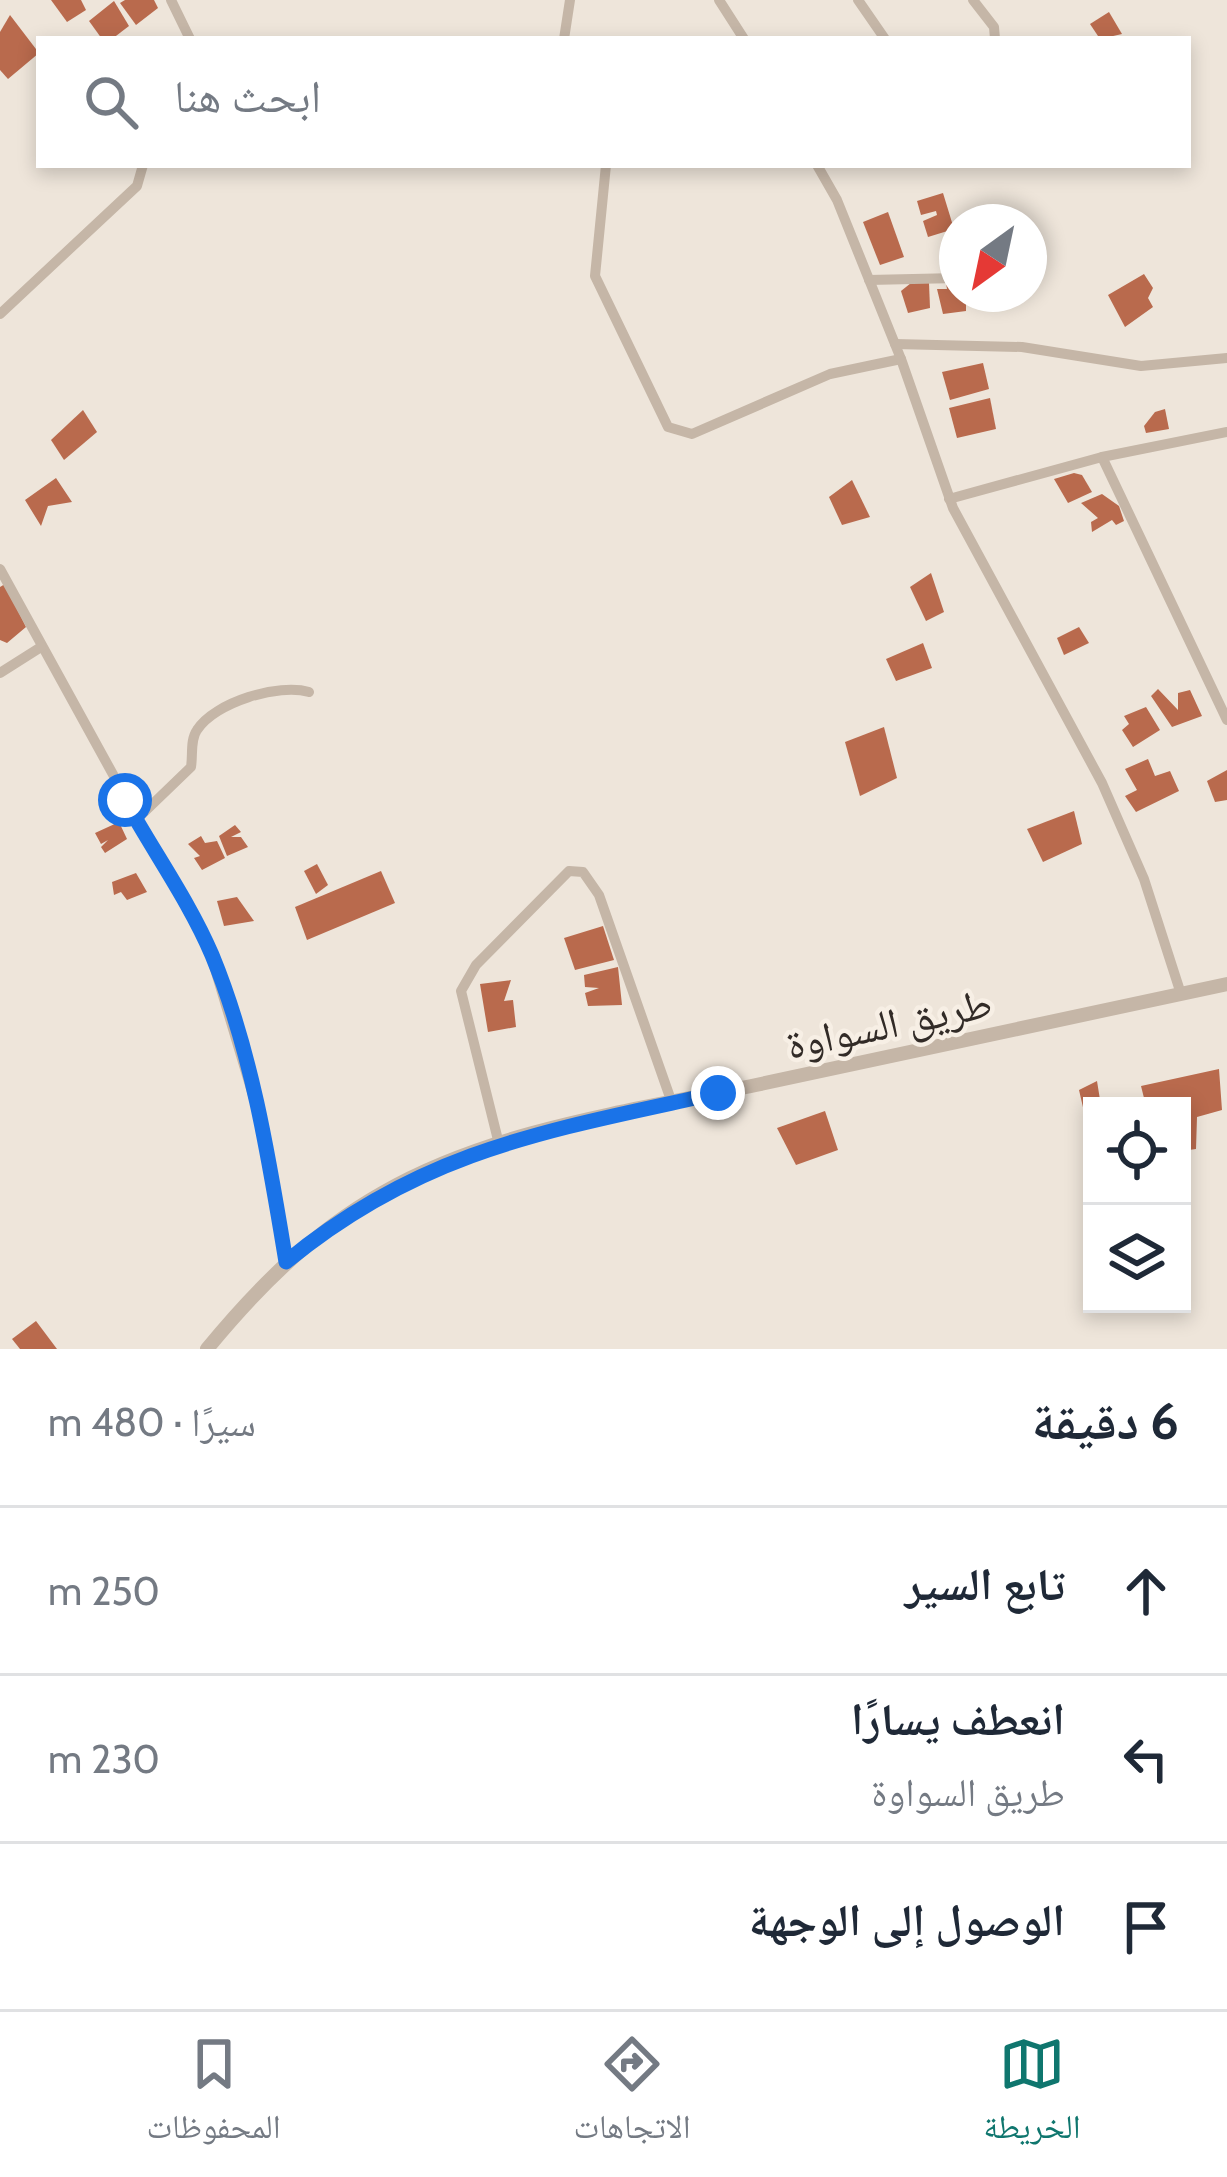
<!DOCTYPE html>
<html lang="ar">
<meta charset="utf-8">
<style>
:root{--surface:#fff;--page:#f2f2f3;--text:#1f2937;--muted:#747a83;--line:#e0e1e3;--accent:#0f766e}
body{margin:0;font-family:Cabin,"Noto Naskh Arabic",sans-serif;background:var(--page);color:var(--text);direction:rtl}
.controls{position:absolute;right:36px;bottom:36px;display:grid;overflow:hidden;border-radius:0px;box-shadow:0 6px 18px #0003}
.controls button{width:108px;height:108px;display:grid;place-items:center;padding:0;border:0;border-bottom:3px solid var(--line);background:var(--surface);color:var(--text);font:60px sans-serif}
.compass{position:absolute;left:939px;top:204px;width:108px;height:108px;border-radius:50%;background:var(--surface);box-shadow:0 6px 18px #0003;rotate:213deg}
.stop{position:absolute;width:36px;height:36px;margin:-27px;border:9px solid #1a73e8;border-radius:50%;background:#fff}
.stop.end{background:#1a73e8;border-color:#fff;box-shadow:0 3px 12px #0008}
.list{margin:0;padding:0;list-style:none}
h2{display:flex;justify-content:space-between;align-items:center;height:156px;margin:0;padding:0 48px;font-size:51px}
h2 small{font-size:39px;font-weight:400;color:var(--muted)}
.list li{display:grid;grid-template-columns:78px 1fr auto;gap:36px;align-items:center;box-sizing:border-box;height:168px;padding:0 48px;border-top:3px solid var(--line)}
.list b{display:block;font-size:45px;white-space:nowrap}
.list p{margin:0;font-size:39px;white-space:nowrap;color:var(--muted)}
.list em{font-size:39px;font-style:normal;color:var(--muted)}
.icon{flex:none;width:66px;height:66px;fill:none;stroke:currentColor;stroke-width:2;stroke-linecap:round;stroke-linejoin:round}
.map{position:relative;flex:none;width:1227px;height:1349px;overflow:hidden;direction:ltr}
.search{position:absolute;background:var(--surface);box-shadow:0 6px 18px #0003;left:36px;right:36px;top:36px;height:132px;display:flex;align-items:center;gap:30px;box-sizing:border-box;padding:0 42px;border-radius:0px;color:var(--muted);font-size:45px}
.sheet{height:660px;background:var(--surface)}
nav{display:flex;justify-content:space-around;align-items:center;box-sizing:border-box;height:168px;border-top:3px solid var(--line);background:var(--surface);font-size:33px;color:var(--muted)}
nav a{display:grid;justify-items:center;gap:6px}
nav .on{color:var(--accent)}
.map>svg:first-child{display:block}
</style>
<div class="map">
<svg width="1227" height="1349" viewBox="0 0 1227 1349">
<rect width="100%" height="100%" fill="#eee5da"/>
<g fill="#b96a4d">
<path d="M 51,0 L 81,0 L 86,10 L 67,22 Z"/>
<path d="M 125,0 L 154,0 L 158,8 L 136,25 L 120,3 Z"/>
<path d="M 114,1 L 129,26 L 112,39 L 102,39 L 89,21 Z"/>
<path d="M 1109,12 L 1122,34 L 1100,39 L 1090,24 Z"/>
<path d="M 10,15 L 39,53 L 8,79 L 0,70 L 0,32 Z"/>
<path d="M 943,193 L 954,229 L 928,237 L 923,221 L 937,215 L 936,211 L 921,215 L 917,201 Z"/>
<path d="M 888,212 L 904,257 L 880,265 L 863,222 Z"/>
<path d="M 1144,274 L 1153,288 L 1148,298 L 1153,307 L 1125,327 L 1108,295 Z"/>
<path d="M 911,283 L 929,283 L 930,308 L 908,313 L 901,291 Z"/>
<path d="M 946,283 L 957,283 L 957,294 L 966,294 L 966,311 L 943,314 L 937,289 L 947,289 Z"/>
<path d="M 983,363 L 989,389 L 950,400 L 942,372 Z"/>
<path d="M 990,398 L 996,429 L 957,438 L 949,408 Z"/>
<path d="M 1165,409 L 1169,429 L 1146,433 L 1144,426 L 1155,412 Z"/>
<path d="M 83,410 L 97,432 L 64,460 L 51,440 Z"/>
<path d="M 1074,473 L 1082,475 L 1092,492 L 1068,503 L 1054,479 Z"/>
<path d="M 56,478 L 72,502 L 48,506 L 41,526 L 25,500 Z"/>
<path d="M 852,480 L 870,517 L 842,525 L 829,497 Z"/>
<path d="M 1102,494 L 1119,506 L 1124,521 L 1116,525 L 1112,520 L 1092,532 L 1091,522 L 1098,518 L 1081,503 Z"/>
<path d="M 931,573 L 944,612 L 926,621 L 910,587 Z"/>
<path d="M 5,584 L 26,627 L 7,643 L 0,640 L 0,587 Z"/>
<path d="M 1079,627 L 1089,643 L 1064,655 L 1057,638 Z"/>
<path d="M 923,643 L 932,668 L 896,681 L 886,659 Z"/>
<path d="M 1158,689 L 1178,710 L 1178,693 L 1190,690 L 1202,716 L 1172,727 L 1151,696 Z"/>
<path d="M 1146,707 L 1160,730 L 1133,747 L 1122,730 L 1129,724 L 1124,716 Z"/>
<path d="M 884,727 L 897,778 L 860,796 L 845,742 Z"/>
<path d="M 1148,759 L 1155,776 L 1170,771 L 1179,791 L 1136,812 L 1125,796 L 1137,790 L 1125,769 Z"/>
<path d="M 1227,770 L 1227,800 L 1215,802 L 1207,781 Z"/>
<path d="M 1074,811 L 1082,844 L 1043,862 L 1027,829 Z"/>
<path d="M 119,822 L 127,839 L 105,853 L 101,847 L 108,840 L 101,844 L 95,833 Z"/>
<path d="M 235,825 L 241,832 L 231,837 L 241,837 L 248,847 L 227,856 L 219,836 Z"/>
<path d="M 201,836 L 205,843 L 217,841 L 225,858 L 202,870 L 194,858 L 200,856 L 188,844 Z"/>
<path d="M 317,864 L 328,885 L 316,894 L 304,871 Z"/>
<path d="M 381,871 L 395,903 L 307,940 L 295,907 Z"/>
<path d="M 136,873 L 147,892 L 127,900 L 121,892 L 114,895 L 112,882 Z"/>
<path d="M 237,897 L 254,921 L 224,926 L 217,901 Z"/>
<path d="M 603,926 L 614,960 L 575,970 L 564,938 Z"/>
<path d="M 618,967 L 622,1005 L 588,1006 L 585,993 L 599,988 L 585,987 L 584,975 Z"/>
<path d="M 511,980 L 504,1001 L 513,1000 L 516,1027 L 488,1032 L 480,984 Z"/>
<path d="M 1219,1069 L 1222,1110 L 1197,1117 L 1196,1149 L 1182,1151 L 1182,1106 L 1146,1106 L 1141,1086 Z"/>
<path d="M 1097,1081 L 1101,1106 L 1092,1106 L 1088,1129 L 1079,1090 Z"/>
<path d="M 825,1111 L 838,1150 L 796,1165 L 777,1128 Z"/>
<path d="M 36,1321 L 57,1349 L 20,1349 L 12,1339 Z"/>
</g>
<g fill="none" stroke-linecap="round" stroke-linejoin="round">
<g stroke="#c5b6a7" stroke-width="10">
<path d="M 171,0 L 190,39"/>
<path d="M 719,0 L 744,39"/>
<path d="M 858,0 L 885,39"/>
<path d="M 973,0 L 994,27 L 995,39"/>
<path d="M 564,39 L 570,0"/>
<path d="M 606,165 L 595,276 L 668,427 L 692,434 L 830,374 L 901,359"/>
<path d="M 817,165 L 837,200 L 901,359 L 953,508 L 1102,783 L 1144,879 L 1181,994"/>
<path d="M 869,280 L 957,278"/>
<path d="M 0,314 L 137,186 L 143,165"/>
<path d="M 895,344 L 1022,347 L 1141,366 L 1227,358"/>
<path d="M 1102,457 L 1227,720"/>
<path d="M 949,499 L 1102,457 L 1227,432"/>
<path d="M 0,569 L 209,949 L 264,1132 L 286,1262"/>
<path d="M 0,673 L 41,647"/>
<path d="M 136,820 L 191,767 C 193,755 190,740 197,730 C 215,702 279,683 309,692"/>
<path d="M 499,1144 L 461,991 L 476,965 L 569,871 L 583,872 L 599,895 L 672,1103"/>
</g>
<path stroke="#c5b6a7" stroke-width="14" d="M 207,1349 C 257,1288 313,1232 382,1193 C 493,1129 632,1111 756,1085 C 913,1052 1070,1018 1227,984"/>
</g>
<g fill="none" stroke-linecap="round" stroke-linejoin="round">
<path stroke="#1a73e8" stroke-width="15" d="M 125,800 C 153,851 189,901 212,955 C 252,1052 269,1159 286,1262 C 423,1149 551,1130 718,1093"/>
</g>
<g text-anchor="middle" stroke-width="9" stroke-linejoin="round" paint-order="stroke">
<g font-size="42" fill="#322b27" stroke="#f7efe5">
<text transform="translate(889 1023) rotate(-12)" y="15">طريق السواوة</text>
</g>
</g>
</svg>
<div class="controls">
<button><svg class="icon" aria-label="locate" viewBox="0 0 24 24"><circle cx="12" cy="12" r="6"/><path d="M12 2v4M12 18v4M2 12h4M18 12h4"/></svg></button>
<button><svg class="icon" aria-label="layers" viewBox="0 0 24 24"><path d="M12 4l9 5-9 5-9-5zM3 14l9 5 9-5"/></svg></button>
</div>
<svg class="compass" viewBox="-18 -18 36 36"><path d="M0-13l5 13h-10z" fill="#e53935"/><path d="M0 13l5-13h-10z" fill="#747a83"/></svg>
<div class="stop" style="left:125px;top:800px"></div>
<div class="stop end" style="left:718px;top:1093px"></div>
<div class="search"><svg class="icon" aria-label="search" viewBox="0 0 24 24"><circle cx="10" cy="10" r="6"/><path d="M15 15l6 6"/></svg>ابحث هنا</div>
</div>
<section class="sheet">
<h2>6 دقيقة<small>سيرًا · 480 m</small></h2>
<ul class="list">
<li><svg class="icon" aria-label="ahead" viewBox="0 0 24 24"><path d="M12 20V5M6 11l6-6 6 6"/></svg><div><b>تابع السير</b></div><em>250 m</em></li>
<li><svg class="icon" aria-label="left" viewBox="0 0 24 24"><path d="M17 20v-9H6M10 6l-5 5 5 5"/></svg><div><b>انعطف يسارًا</b><p>طريق السواوة</p></div><em>230 m</em></li>
<li><svg class="icon" aria-label="arrive" viewBox="0 0 24 24"><path d="M6 21V4h12l-3 4 3 4H6"/></svg><div><b>الوصول إلى الوجهة</b></div></li>
</ul>
</section>
<nav>
<a class="on"><svg class="icon" aria-label="map" viewBox="0 0 24 24"><path d="M3 6l6-2 6 2 6-2v14l-6 2-6-2-6 2zM9 4v14M15 6v14"/></svg>الخريطة</a>
<a><svg class="icon" aria-label="directions" viewBox="0 0 24 24"><path d="M12 3l9 9-9 9-9-9zM9 14v-3h6M13 9l2 2-2 2"/></svg>الاتجاهات</a>
<a><svg class="icon" aria-label="saved" viewBox="0 0 24 24"><path d="M7 4h10v16l-5-4-5 4z"/></svg>المحفوظات</a>
</nav>
